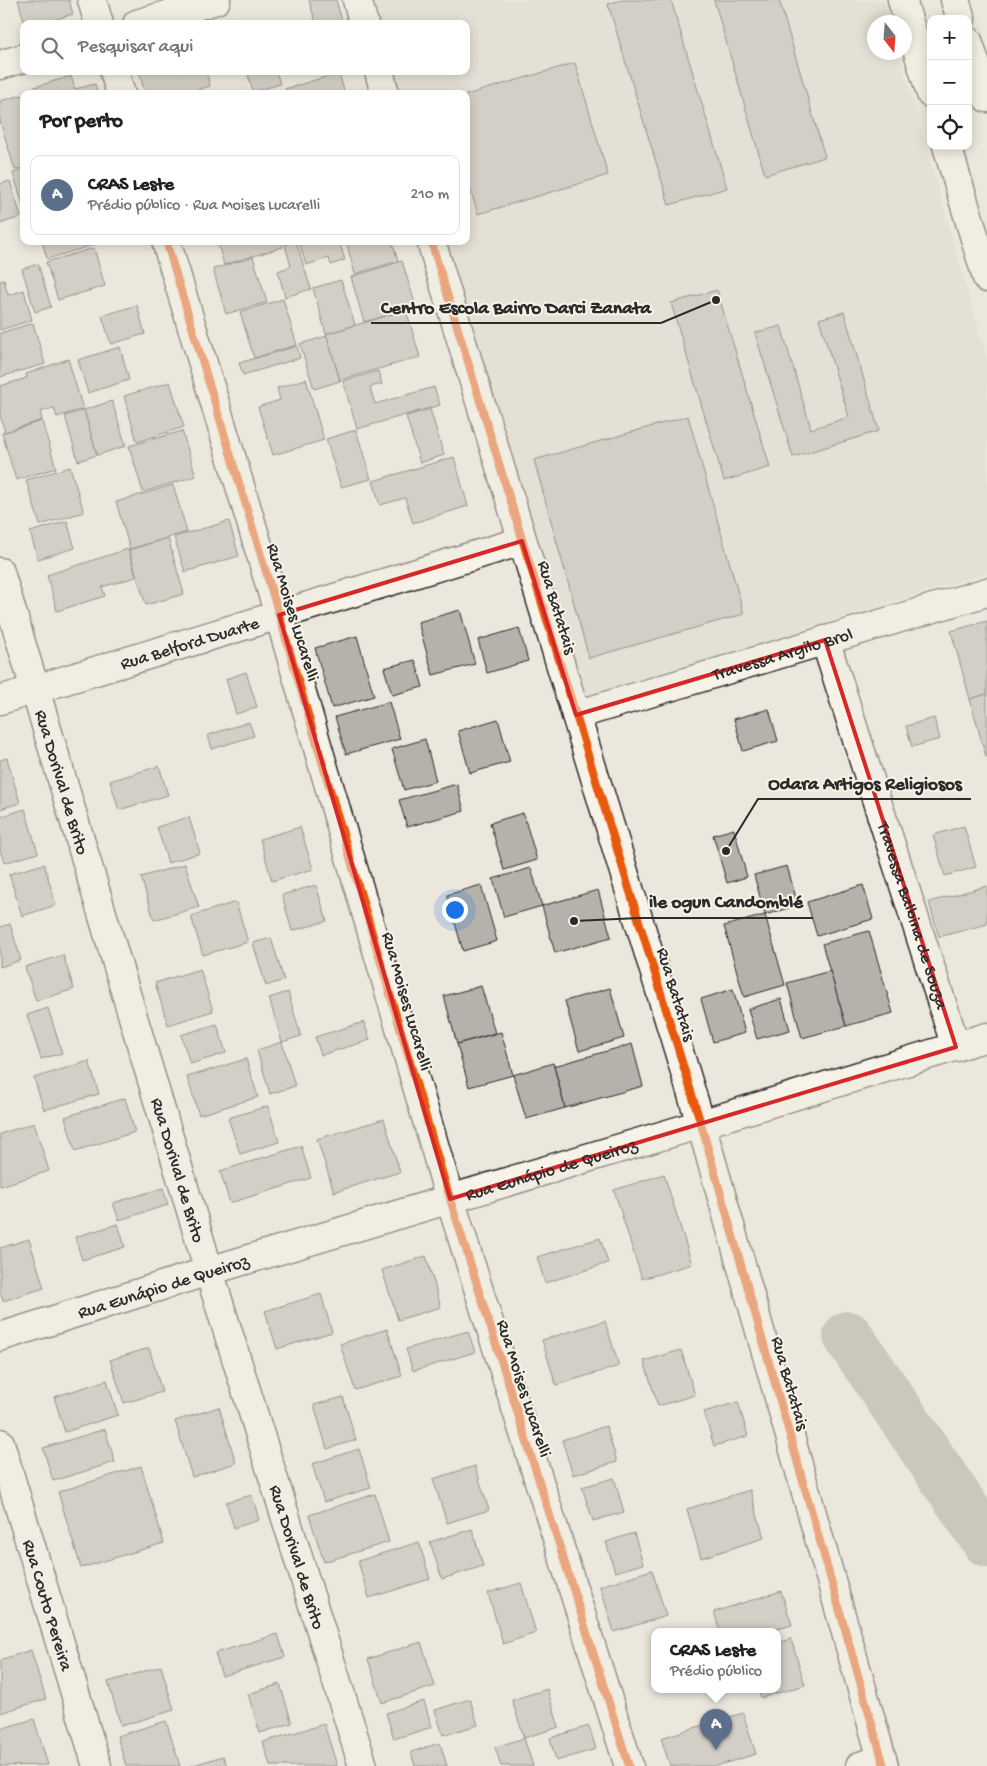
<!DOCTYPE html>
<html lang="pt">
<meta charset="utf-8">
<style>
:root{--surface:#fff;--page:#f6f6f6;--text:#202124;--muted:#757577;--line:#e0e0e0;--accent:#c8321e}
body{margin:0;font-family:"Gochi Hand",sans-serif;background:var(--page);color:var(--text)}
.controls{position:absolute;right:15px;top:15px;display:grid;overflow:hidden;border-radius:10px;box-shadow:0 2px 12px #0003}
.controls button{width:45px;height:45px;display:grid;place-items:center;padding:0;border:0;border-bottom:1px solid var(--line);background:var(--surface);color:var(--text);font:25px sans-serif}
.compass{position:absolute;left:867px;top:15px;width:45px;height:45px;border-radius:50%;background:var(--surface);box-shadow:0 2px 12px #0003;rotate:163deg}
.you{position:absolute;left:454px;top:909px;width:18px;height:18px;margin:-12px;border:4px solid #fff;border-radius:50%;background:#1a73e8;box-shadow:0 0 0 8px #1a73e833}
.badge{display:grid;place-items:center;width:32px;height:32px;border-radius:50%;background:var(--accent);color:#fff;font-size:16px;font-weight:700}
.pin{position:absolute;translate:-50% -41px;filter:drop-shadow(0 1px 2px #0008)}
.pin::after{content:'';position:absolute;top:26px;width:18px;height:15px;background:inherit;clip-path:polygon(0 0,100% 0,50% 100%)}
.popup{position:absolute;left:651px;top:1628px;width:130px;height:65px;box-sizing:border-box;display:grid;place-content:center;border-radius:10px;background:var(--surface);filter:drop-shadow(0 1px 4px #0005);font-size:16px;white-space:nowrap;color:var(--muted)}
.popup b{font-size:19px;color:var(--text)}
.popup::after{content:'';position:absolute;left:50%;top:100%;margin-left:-10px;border:10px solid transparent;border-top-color:var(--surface)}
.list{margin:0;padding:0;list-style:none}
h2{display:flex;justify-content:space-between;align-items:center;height:65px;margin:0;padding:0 20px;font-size:21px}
h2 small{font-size:16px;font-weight:400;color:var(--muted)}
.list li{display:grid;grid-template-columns:32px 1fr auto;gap:15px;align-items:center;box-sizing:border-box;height:80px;margin:0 10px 10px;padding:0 10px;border:1px solid var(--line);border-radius:10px}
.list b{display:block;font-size:19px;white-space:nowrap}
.list p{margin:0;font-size:16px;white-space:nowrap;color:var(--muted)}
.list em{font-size:16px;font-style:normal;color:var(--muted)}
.icon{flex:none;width:28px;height:28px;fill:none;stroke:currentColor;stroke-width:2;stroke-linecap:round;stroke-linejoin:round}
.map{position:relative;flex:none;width:987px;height:1766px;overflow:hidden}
.search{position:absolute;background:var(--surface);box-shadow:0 2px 12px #0003;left:20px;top:20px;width:450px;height:55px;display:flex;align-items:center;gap:12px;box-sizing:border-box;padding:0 18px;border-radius:10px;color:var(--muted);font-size:19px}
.panel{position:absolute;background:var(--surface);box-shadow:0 2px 12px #0003;left:20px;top:90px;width:450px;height:155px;border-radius:10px}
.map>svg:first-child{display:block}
</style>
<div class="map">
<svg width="987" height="1766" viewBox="0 0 987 1766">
<rect width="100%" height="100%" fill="#ebe7dd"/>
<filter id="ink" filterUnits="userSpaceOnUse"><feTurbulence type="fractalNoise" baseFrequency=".02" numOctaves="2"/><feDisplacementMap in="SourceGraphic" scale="10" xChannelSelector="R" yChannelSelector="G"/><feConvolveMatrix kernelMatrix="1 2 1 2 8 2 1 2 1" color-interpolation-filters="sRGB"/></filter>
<g filter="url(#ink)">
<path fill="#dbd7ce" d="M 372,0 L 884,0 L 890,22 L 874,22 L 874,52 L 899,53 L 987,359 L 987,573 L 582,698 L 444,241 L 466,241 L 466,94 L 400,94 L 393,71 L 466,71 L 466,24 L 379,24 Z"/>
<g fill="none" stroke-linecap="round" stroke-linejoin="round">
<path stroke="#a29f98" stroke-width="50" d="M 848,1336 L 987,1542"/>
</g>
<g fill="#b5b2ab" stroke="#2b2b2b">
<path d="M 18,0 L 69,0 L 73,14 L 41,24 L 25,24 Z"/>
<path d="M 311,0 L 336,0 L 343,24 L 302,24 L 315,20 L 309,1 Z"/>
<path d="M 621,0 L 671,0 L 727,188 L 669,205 L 608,4 Z"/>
<path d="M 714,0 L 779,0 L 825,157 L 765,175 Z"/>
<path d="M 575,63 L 608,175 L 478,214 L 466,176 L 466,95 Z"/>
<path d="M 139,71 L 206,71 L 210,86 L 185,94 L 145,94 Z"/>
<path d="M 247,71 L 276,71 L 280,84 L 253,92 Z"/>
<path d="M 339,73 L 345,94 L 287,94 L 285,89 Z"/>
<path d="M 71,76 L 75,89 L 95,84 L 98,94 L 33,94 L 31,88 Z"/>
<path d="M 22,95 L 24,101 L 24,167 L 15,170 L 0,121 L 0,101 Z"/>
<path d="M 24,169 L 24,208 L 13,173 Z"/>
<path d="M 10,181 L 21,217 L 0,224 L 0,184 Z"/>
<path d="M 42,241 L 107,241 L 47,259 Z"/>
<path d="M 217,241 L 281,241 L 283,247 L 224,265 Z"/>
<path d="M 296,241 L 311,289 L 285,297 L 278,271 L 291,266 L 285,245 Z"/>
<path d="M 299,241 L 339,241 L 345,260 L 331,265 L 329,258 L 306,265 Z"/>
<path d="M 346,241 L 392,241 L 398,261 L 355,274 Z"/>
<path d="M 94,248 L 105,286 L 58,300 L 46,262 Z"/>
<path d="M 253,257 L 267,302 L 226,314 L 213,269 Z"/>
<path d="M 402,261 L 416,307 L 364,322 L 351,277 Z"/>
<path d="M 38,264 L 51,307 L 35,312 L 22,269 Z"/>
<path d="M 4,280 L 8,295 L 24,290 L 32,320 L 0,330 L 0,281 Z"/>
<path d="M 341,280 L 355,325 L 326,334 L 313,288 Z"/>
<path d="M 717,290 L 770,467 L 724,481 L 671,303 Z"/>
<path d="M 283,299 L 297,345 L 254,358 L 240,312 Z"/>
<path d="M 137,305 L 145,334 L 111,344 L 102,316 Z"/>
<path d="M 406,310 L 420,357 L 340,380 L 326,334 Z"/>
<path d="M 844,312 L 879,431 L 793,457 L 755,333 L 781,326 L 811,429 L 849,417 L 819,319 Z"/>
<path d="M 33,323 L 45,364 L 0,377 L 0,333 Z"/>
<path d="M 327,336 L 340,381 L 314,389 L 300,344 Z"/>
<path d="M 297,346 L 300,358 L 243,375 L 239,363 Z"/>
<path d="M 120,347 L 129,380 L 88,393 L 78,360 Z"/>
<path d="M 68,359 L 83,409 L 57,417 L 54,408 L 40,412 L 42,420 L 5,432 L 0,415 L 0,386 L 27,378 L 26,374 Z"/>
<path d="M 378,371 L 382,384 L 370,387 L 375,404 L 434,387 L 440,405 L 357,429 L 343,381 Z"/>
<path d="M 306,379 L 324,440 L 273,455 L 258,407 L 280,400 L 277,388 Z"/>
<path d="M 170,382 L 184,427 L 137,442 L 124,396 Z"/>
<path d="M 112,401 L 126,446 L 97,455 L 84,410 Z"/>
<path d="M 430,409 L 444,455 L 420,463 L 406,416 Z"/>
<path d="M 84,410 L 97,455 L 78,461 L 65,416 Z"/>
<path d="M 688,416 L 744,614 L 589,658 L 534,460 Z"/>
<path d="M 42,421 L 56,468 L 16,480 L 2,433 Z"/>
<path d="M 356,430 L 371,479 L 341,487 L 326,439 Z"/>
<path d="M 182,431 L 196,476 L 143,492 L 129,446 Z"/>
<path d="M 454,457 L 468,506 L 413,523 L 405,498 L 380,505 L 373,481 Z"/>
<path d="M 70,467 L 84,512 L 40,525 L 26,480 Z"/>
<path d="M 173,485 L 187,532 L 130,549 L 116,502 Z"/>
<path d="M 67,521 L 75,548 L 38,559 L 30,532 Z"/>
<path d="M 229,521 L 239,556 L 185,572 L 174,537 Z"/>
<path d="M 168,538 L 184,594 L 146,605 L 129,550 Z"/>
<path d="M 128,549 L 136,577 L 102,587 L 105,596 L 57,611 L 47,575 Z"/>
<path d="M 460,610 L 475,664 L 433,675 L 418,622 Z"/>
<path d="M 987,621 L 987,694 L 970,699 L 951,631 Z"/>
<path d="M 519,628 L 528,661 L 487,673 L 478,640 Z"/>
<path d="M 357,636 L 374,696 L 332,708 L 315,648 Z"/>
<path d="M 415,660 L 423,687 L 392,695 L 384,668 Z"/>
<path d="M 246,672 L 257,707 L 236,714 L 226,679 Z"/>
<path d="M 987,694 L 987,757 L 986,757 L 970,699 Z"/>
<path d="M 389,702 L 400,739 L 346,754 L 335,717 Z"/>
<path d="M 769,709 L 778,741 L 743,751 L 734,719 Z"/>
<path d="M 934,718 L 940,739 L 912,747 L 906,726 Z"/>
<path d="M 498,719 L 510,762 L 470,773 L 458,731 Z"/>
<path d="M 249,722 L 254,736 L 212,749 L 208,735 Z"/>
<path d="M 425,739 L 436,781 L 404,790 L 392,749 Z"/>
<path d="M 7,758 L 20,803 L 0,809 L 0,760 Z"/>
<path d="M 159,766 L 168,795 L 119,810 L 110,781 Z"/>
<path d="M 457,784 L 464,811 L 407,827 L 399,800 Z"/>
<path d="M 25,809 L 38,853 L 4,863 L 0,850 L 0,817 Z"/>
<path d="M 523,813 L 537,860 L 504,870 L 490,823 Z"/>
<path d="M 189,817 L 200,853 L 168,863 L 157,827 Z"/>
<path d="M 964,826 L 976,867 L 945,876 L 933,835 Z"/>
<path d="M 300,827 L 313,869 L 272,881 L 260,839 Z"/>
<path d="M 734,829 L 747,877 L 727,883 L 713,835 Z"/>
<path d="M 44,864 L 56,905 L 22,916 L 9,874 Z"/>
<path d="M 185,864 L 199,907 L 154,920 L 141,877 Z"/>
<path d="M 787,866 L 798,905 L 765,915 L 754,875 Z"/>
<path d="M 531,868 L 542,906 L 504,917 L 493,879 Z"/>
<path d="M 316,885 L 327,921 L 292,931 L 282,895 Z"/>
<path d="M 481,885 L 497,941 L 463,951 L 447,895 Z"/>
<path d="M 863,885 L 873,919 L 817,936 L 807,902 Z"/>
<path d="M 987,886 L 987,924 L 939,937 L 929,902 Z"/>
<path d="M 598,890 L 611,937 L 555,953 L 542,906 Z"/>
<path d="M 236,902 L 248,942 L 203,955 L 191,916 Z"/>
<path d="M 765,915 L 785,985 L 744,997 L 724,926 Z"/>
<path d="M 10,924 L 21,960 L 0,967 L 0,927 Z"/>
<path d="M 869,931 L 893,1013 L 846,1026 L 822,944 Z"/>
<path d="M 271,938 L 284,980 L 266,986 L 253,943 Z"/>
<path d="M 63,955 L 74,989 L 36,1001 L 25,967 Z"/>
<path d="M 200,969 L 213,1011 L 168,1025 L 155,983 Z"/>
<path d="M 830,971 L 846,1026 L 802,1038 L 787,983 Z"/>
<path d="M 481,986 L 495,1033 L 457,1044 L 444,996 Z"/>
<path d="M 610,988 L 624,1038 L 579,1051 L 565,1001 Z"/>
<path d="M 733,989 L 745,1033 L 713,1042 L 701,999 Z"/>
<path d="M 288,992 L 301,1036 L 282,1042 L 269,998 Z"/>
<path d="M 781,999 L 790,1030 L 757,1039 L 748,1009 Z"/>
<path d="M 48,1008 L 62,1053 L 41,1059 L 27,1015 Z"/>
<path d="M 364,1022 L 370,1040 L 321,1055 L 315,1037 Z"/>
<path d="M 217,1024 L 226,1053 L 190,1064 L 181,1035 Z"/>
<path d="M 501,1032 L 513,1075 L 469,1087 L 457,1044 Z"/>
<path d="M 282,1042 L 295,1086 L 270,1094 L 257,1050 Z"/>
<path d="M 632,1044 L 643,1086 L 565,1108 L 554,1066 Z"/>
<path d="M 246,1059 L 258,1097 L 199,1115 L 187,1077 Z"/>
<path d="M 89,1061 L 99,1094 L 44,1110 L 34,1078 Z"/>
<path d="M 553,1063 L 565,1108 L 526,1119 L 513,1075 Z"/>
<path d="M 125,1098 L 135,1132 L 75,1151 L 65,1117 Z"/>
<path d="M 268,1106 L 279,1142 L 240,1154 L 228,1118 Z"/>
<path d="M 384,1119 L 400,1172 L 334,1192 L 317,1139 Z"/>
<path d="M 34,1123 L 49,1171 L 0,1186 L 0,1134 Z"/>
<path d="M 301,1146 L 311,1178 L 230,1203 L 220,1171 Z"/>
<path d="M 664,1174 L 692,1264 L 642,1279 L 614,1190 Z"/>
<path d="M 163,1188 L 168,1205 L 119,1220 L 113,1203 Z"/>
<path d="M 118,1224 L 125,1247 L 82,1260 L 75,1237 Z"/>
<path d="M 600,1238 L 608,1263 L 545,1283 L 537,1257 Z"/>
<path d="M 29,1239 L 44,1288 L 3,1301 L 0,1292 L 0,1248 Z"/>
<path d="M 426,1256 L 441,1307 L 398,1320 L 382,1270 Z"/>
<path d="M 321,1294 L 332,1332 L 277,1349 L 265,1311 Z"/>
<path d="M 605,1321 L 619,1366 L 556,1385 L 542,1340 Z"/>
<path d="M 387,1329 L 402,1376 L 355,1390 L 340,1344 Z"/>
<path d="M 468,1331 L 475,1352 L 413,1371 L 406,1349 Z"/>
<path d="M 149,1348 L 162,1392 L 124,1403 L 110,1360 Z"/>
<path d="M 681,1350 L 695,1395 L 658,1406 L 644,1361 Z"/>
<path d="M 107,1380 L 118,1415 L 65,1432 L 54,1397 Z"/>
<path d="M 343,1397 L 356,1440 L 327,1449 L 314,1405 Z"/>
<path d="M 738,1402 L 748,1436 L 714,1446 L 704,1412 Z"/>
<path d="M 219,1407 L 236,1463 L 192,1477 L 175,1421 Z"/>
<path d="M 606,1426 L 617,1462 L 573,1475 L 562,1440 Z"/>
<path d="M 105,1429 L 115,1462 L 53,1481 L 43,1448 Z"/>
<path d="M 359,1449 L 371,1488 L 324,1502 L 312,1464 Z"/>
<path d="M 141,1466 L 164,1543 L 81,1568 L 58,1492 Z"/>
<path d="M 475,1466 L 489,1510 L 447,1523 L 433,1479 Z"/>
<path d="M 614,1478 L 624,1512 L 593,1521 L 582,1487 Z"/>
<path d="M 750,1490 L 764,1538 L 701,1558 L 687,1509 Z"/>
<path d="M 375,1494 L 389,1542 L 324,1562 L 309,1515 Z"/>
<path d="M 252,1495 L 259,1520 L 234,1528 L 226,1502 Z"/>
<path d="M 472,1529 L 483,1566 L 442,1579 L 430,1542 Z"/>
<path d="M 634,1533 L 643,1564 L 615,1572 L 606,1542 Z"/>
<path d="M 419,1542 L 430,1579 L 369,1598 L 358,1561 Z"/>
<path d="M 652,1570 L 666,1616 L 614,1632 L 600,1586 Z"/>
<path d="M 521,1583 L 536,1633 L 503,1644 L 488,1593 Z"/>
<path d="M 781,1591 L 792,1625 L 770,1631 L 720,1631 L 714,1612 Z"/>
<path d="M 278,1634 L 285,1657 L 222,1676 L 215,1653 Z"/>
<path d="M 791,1639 L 805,1685 L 761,1698 L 758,1689 L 777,1689 L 777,1643 Z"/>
<path d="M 421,1642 L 435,1686 L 382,1703 L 368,1659 Z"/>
<path d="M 31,1650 L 46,1699 L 0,1713 L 0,1660 Z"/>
<path d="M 161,1666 L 174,1710 L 121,1726 L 108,1682 Z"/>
<path d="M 280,1684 L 292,1723 L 260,1733 L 248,1694 Z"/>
<path d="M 547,1689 L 559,1727 L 524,1738 L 512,1700 Z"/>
<path d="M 470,1699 L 478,1725 L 443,1735 L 435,1710 Z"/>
<path d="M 424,1701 L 432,1727 L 394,1739 L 386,1713 Z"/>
<path d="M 743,1713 L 756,1754 L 716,1766 L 670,1766 L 661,1738 Z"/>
<path d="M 34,1719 L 48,1765 L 0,1766 L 0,1729 Z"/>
<path d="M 166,1721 L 180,1766 L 126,1766 L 117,1736 Z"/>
<path d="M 324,1724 L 337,1766 L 270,1766 L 263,1742 Z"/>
<path d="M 589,1726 L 596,1749 L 556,1761 L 550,1738 Z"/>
<path d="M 524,1738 L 533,1766 L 501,1766 L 495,1747 Z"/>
<path d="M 440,1743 L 447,1766 L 415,1766 L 411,1752 Z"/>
<path d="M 223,1756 L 227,1766 L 190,1766 Z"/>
</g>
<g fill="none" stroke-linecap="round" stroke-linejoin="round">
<defs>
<g id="minor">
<path d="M 92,0 L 99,24"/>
<path d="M 357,0 L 364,24"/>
<path d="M 137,24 L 216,0"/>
<path d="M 0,65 L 24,58"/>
<path d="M 114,71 L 121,94"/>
<path d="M 379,71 L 385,94"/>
<path d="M 166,241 L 279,615 L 450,1199 L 629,1766"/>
<path d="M 431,241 L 701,1124 L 884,1766"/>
<path id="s1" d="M 0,572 L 209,1271 L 363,1766"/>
<path id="s2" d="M 825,640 L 956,1047"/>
<path id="s3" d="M 0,700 L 522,541"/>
<path id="s4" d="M 576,715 L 987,592"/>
<path id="s5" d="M 0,1337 L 209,1271 L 701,1124 L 987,1037"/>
<path id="s6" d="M 0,1443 L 97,1766"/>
<path d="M 860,1766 L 882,1759"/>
</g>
<g id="major">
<path d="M 902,0 L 931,94"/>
<path d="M 955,0 L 961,19"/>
<path d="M 968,41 L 987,98"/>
<path d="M 947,146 L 987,278"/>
</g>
</defs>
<use href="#minor" stroke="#2b2b2b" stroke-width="31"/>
<use href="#major" stroke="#2b2b2b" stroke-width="31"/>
<use href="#minor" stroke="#f7f3e8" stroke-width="28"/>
<use href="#major" stroke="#f7f3e8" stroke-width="28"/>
<defs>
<g id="cycleway">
<path d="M 166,241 L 279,615 L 450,1199 L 629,1766"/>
<path d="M 431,241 L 701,1124 L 884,1766"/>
</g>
</defs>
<use href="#cycleway" stroke="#f7f3e8" stroke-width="11"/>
<use href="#cycleway" stroke="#e8590c" stroke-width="8"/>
</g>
</g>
<path d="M0 0H987V1766H0ZM 522,541 L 576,715 L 825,640 L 956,1047 L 450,1199 L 279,615 Z" fill="#ebe7dd" fill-opacity=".55" fill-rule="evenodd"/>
<path fill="none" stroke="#d62828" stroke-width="4" stroke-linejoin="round" d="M 522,541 L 576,715 L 825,640 L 956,1047 L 450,1199 L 279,615 Z"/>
<g text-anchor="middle" stroke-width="4" stroke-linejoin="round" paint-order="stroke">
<g font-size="18" fill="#2b2b2b" stroke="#f7f3e8">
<text transform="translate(558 607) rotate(73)" y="6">Rua Batatais</text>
<text transform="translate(294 612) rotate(73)" y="6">Rua Moises Lucarelli</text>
<text dy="6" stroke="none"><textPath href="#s3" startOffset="198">Rua Belford Duarte</textPath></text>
<text dy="6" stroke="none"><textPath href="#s4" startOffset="215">Travessa Argilo Brol</textPath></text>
<text dy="6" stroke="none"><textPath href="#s1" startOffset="219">Rua Dorival de Brito</textPath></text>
<text dy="6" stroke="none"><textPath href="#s2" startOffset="289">Travessa Balbina de Souza</textPath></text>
<text transform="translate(677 994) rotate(73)" y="6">Rua Batatais</text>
<text transform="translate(408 1001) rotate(74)" y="6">Rua Moises Lucarelli</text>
<text dy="6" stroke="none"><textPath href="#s5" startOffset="576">Rua Eunápio de Queiroz</textPath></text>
<text dy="6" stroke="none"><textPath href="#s1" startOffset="624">Rua Dorival de Brito</textPath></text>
<text dy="6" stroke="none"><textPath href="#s5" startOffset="171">Rua Eunápio de Queiroz</textPath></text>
<text transform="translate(791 1383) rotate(74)" y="6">Rua Batatais</text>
<text transform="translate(525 1388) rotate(72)" y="6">Rua Moises Lucarelli</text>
<text dy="6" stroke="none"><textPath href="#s1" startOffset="1029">Rua Dorival de Brito</textPath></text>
<text dy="6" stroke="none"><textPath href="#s6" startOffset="169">Rua Couto Pereira</textPath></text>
</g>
</g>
<path fill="none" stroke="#2b2b2b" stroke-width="2" d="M716 300L661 323H371M726 851L758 799H971M574 921L639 918H813"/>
<g fill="#2b2b2b" stroke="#f7f3e8" stroke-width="2">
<circle cx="716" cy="300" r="5"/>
<circle cx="726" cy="851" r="5"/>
<circle cx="574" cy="921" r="5"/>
</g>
<g font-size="19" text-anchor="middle" font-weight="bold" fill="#2b2b2b" stroke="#f7f3e8" stroke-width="4" stroke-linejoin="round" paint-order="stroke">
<text x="516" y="313">Centro Escola Bairro Darci Zanata</text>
<text x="865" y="789">Odara Artigos Religiosos</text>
<text x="726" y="907">ile ogun Candomblé</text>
</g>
</svg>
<div class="controls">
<button>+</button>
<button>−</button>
<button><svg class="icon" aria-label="locate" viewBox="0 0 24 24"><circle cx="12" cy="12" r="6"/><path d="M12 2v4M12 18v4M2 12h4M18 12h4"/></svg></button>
</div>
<svg class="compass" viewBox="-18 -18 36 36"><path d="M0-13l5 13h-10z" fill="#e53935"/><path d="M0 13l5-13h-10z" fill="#757577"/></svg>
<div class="you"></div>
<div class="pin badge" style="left:716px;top:1750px;background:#5c6f8a">A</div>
<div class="popup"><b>CRAS Leste</b>Prédio público</div>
<div class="search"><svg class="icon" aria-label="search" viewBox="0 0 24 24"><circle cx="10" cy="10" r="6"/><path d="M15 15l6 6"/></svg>Pesquisar aqui</div>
<section class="panel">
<h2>Por perto<small></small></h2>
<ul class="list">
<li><span class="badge" style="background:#5c6f8a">A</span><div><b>CRAS Leste</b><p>Prédio público · Rua Moises Lucarelli</p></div><em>210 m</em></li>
</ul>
</section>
</div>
